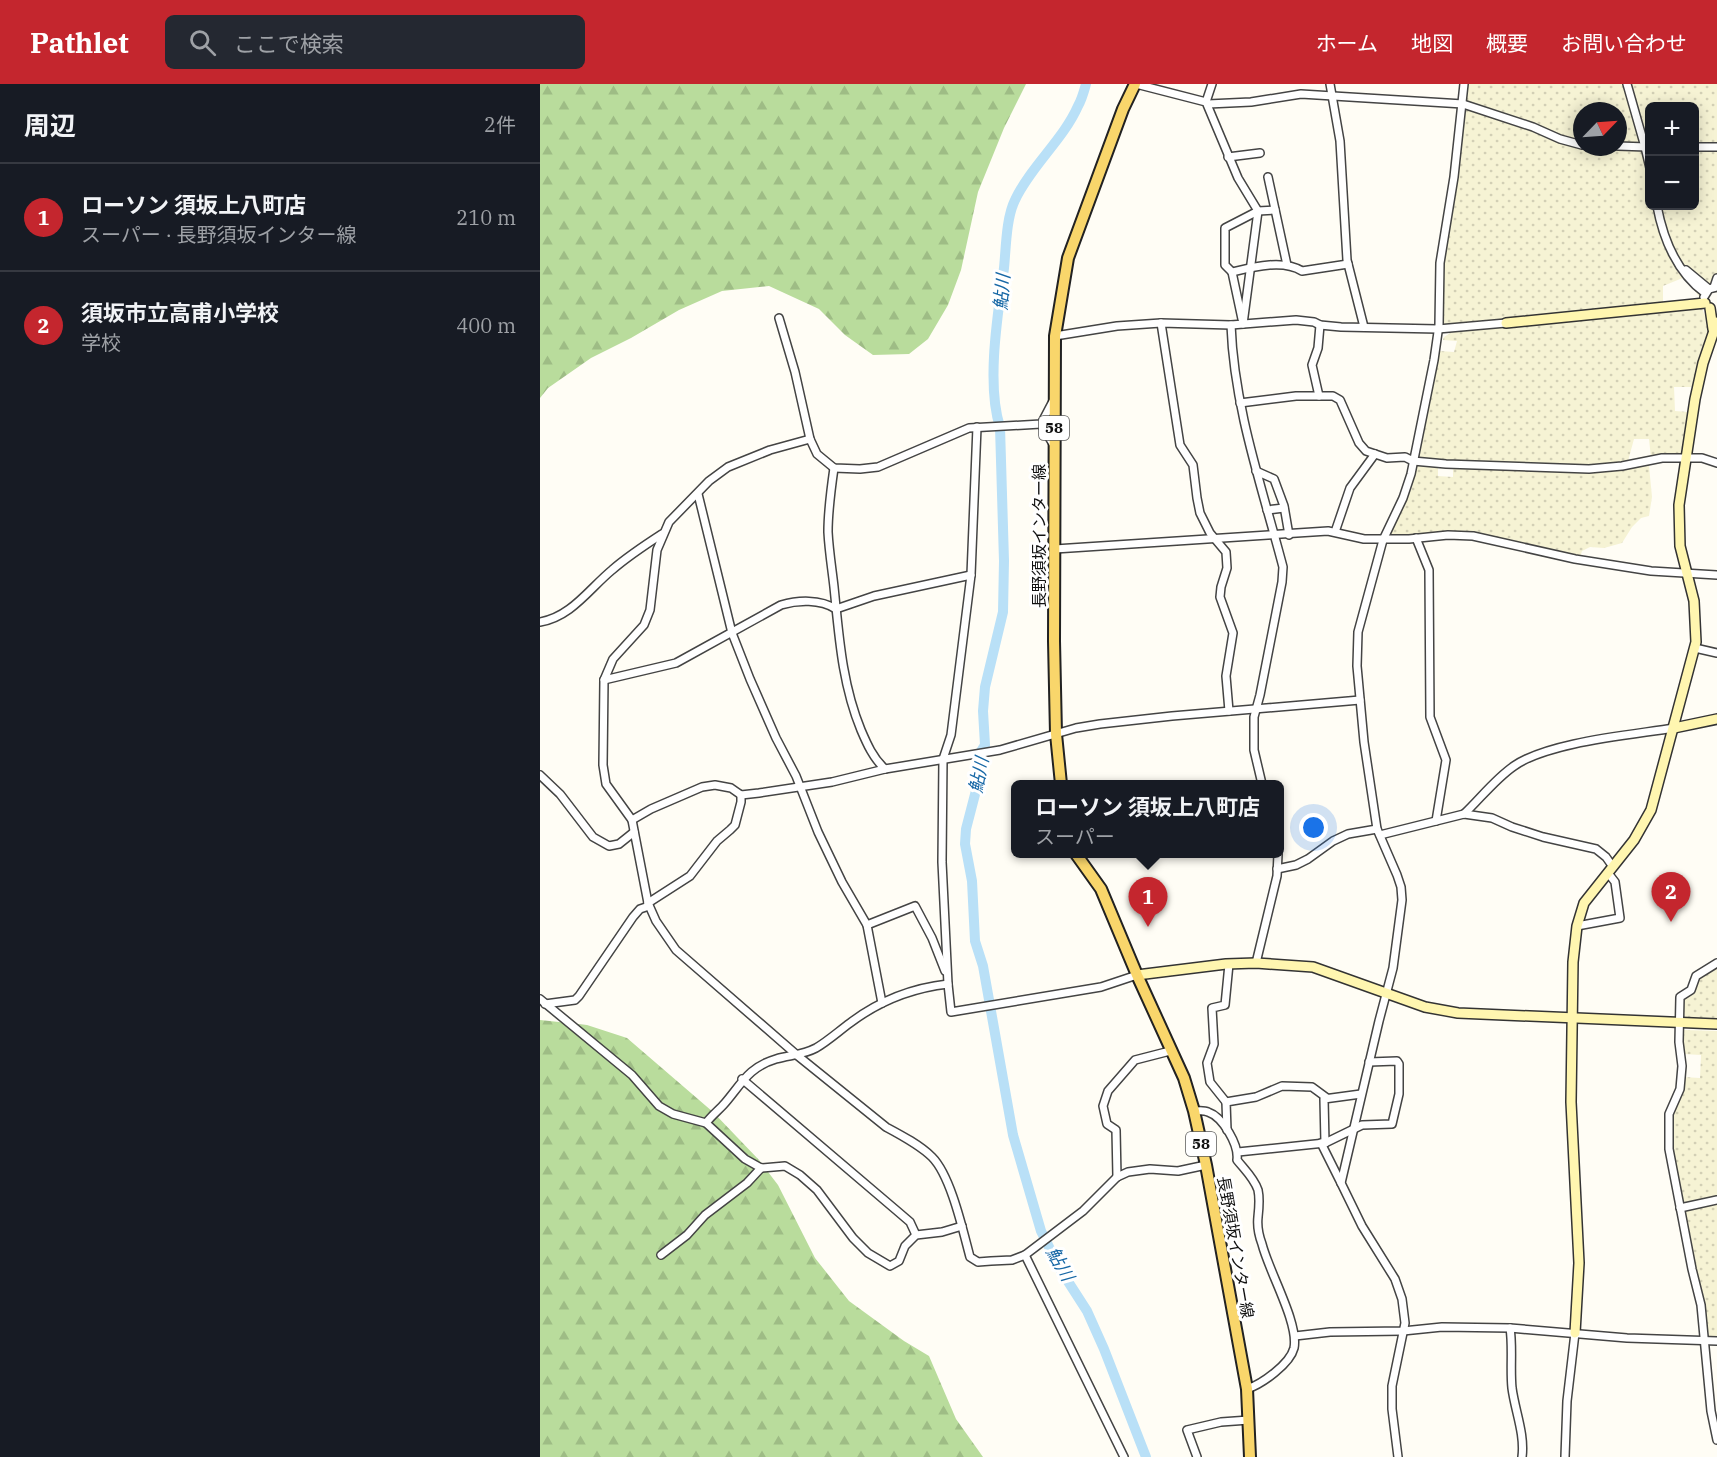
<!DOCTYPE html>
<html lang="ja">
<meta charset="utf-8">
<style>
:root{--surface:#171b24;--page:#242831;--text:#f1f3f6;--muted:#9ea1a6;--line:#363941;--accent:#c4262e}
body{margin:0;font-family:"IBM Plex Serif","Noto Sans JP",serif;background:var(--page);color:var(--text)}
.controls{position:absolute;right:18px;top:18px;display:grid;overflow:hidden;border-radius:9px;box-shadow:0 3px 15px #0003}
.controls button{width:54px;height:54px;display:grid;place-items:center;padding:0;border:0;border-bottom:2px solid var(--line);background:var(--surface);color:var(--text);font:30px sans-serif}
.compass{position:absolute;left:1033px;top:18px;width:54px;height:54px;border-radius:50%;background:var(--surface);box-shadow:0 3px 15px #0003;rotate:65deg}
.you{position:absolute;left:774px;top:744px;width:21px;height:21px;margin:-15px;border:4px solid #fff;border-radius:50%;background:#1a73e8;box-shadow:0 0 0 9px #1a73e833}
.badge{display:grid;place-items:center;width:39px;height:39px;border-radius:50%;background:var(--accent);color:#fff;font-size:20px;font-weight:700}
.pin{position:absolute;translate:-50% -50px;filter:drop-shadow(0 2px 3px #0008)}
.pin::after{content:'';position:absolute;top:32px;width:21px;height:18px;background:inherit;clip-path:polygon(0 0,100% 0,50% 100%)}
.popup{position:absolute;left:471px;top:696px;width:273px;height:78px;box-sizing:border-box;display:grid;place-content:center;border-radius:9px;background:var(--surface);filter:drop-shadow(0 2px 4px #0005);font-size:20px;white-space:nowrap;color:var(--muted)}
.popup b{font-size:22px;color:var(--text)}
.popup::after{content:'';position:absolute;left:50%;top:100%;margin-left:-12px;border:12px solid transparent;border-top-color:var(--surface)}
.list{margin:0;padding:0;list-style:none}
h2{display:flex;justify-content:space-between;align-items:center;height:78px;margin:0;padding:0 24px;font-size:26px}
h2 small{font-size:20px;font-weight:400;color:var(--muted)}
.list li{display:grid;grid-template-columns:39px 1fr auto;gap:18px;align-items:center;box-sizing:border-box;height:108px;padding:0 24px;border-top:2px solid var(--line)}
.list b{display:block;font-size:22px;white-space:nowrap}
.list p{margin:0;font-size:20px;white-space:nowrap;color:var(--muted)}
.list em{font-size:20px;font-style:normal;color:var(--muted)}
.icon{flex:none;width:33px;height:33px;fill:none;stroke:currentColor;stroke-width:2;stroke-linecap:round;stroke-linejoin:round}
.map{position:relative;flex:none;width:1177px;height:1373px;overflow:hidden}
header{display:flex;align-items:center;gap:36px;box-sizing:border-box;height:84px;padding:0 30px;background:var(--accent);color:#fff}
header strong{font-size:28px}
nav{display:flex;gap:33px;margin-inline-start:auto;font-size:21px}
.search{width:420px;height:54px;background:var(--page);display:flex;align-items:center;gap:15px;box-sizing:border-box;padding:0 21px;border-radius:9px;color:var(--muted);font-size:22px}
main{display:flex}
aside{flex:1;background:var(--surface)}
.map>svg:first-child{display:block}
</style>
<header>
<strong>Pathlet</strong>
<div class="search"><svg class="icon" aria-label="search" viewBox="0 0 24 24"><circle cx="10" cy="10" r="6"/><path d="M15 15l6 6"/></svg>ここで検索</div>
<nav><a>ホーム</a><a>地図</a><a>概要</a><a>お問い合わせ</a></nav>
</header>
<main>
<aside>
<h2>周辺<small>2件</small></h2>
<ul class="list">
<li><span class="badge">1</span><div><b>ローソン 須坂上八町店</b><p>スーパー · 長野須坂インター線</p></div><em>210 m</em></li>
<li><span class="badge">2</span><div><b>須坂市立高甫小学校</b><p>学校</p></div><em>400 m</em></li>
</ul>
</aside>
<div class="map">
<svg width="1177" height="1373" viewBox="0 0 1177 1373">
<defs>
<pattern id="farmland-dots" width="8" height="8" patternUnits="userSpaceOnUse" patternTransform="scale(1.5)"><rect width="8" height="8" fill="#f6f3d4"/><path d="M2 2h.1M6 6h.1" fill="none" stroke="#d2cfb5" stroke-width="1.8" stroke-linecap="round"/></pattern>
<pattern id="forest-firs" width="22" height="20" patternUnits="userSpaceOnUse" patternTransform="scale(1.5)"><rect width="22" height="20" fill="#b9dc9c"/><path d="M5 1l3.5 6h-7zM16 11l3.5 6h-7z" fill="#9ebc85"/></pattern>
</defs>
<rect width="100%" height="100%" fill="#fffdf5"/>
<g fill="url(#farmland-dots)" fill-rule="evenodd">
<path d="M 927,0 L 1177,0 L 1177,197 L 1163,206 L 1160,214 L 1145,193 L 1123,202 L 1123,220 L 903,241 L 902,185 L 927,18 ZM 1110,22 L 1154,22 L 1154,122 L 1110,122 ZM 1042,27 L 1078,27 L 1078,63 L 1042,63 Z"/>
<path d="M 1162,223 L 1164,230 L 1173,238 L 1152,303 L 1134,303 L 1135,327 L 1148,328 L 1141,370 L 1111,374 L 1109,355 L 1094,355 L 1088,377 L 1045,382 L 881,376 L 877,374 L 899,267 L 914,268 L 917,257 L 903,256 L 904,253 L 912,248 Z"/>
<path d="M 880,380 L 898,382 L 898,392 L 913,393 L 913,383 L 995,387 L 1046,387 L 1109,382 L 1112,413 L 1109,432 L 1101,434 L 1092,443 L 1082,459 L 1064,464 L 1050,463 L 1042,467 L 1040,473 L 937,450 L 852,453 L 850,451 L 872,403 L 876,381 Z"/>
<path d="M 1177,882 L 1177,936 L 1151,935 L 1144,932 L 1143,916 L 1145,912 L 1157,895 Z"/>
<path d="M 1144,946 L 1177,947 L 1177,1252 L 1169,1252 L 1163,1213 L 1150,1161 L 1132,1063 L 1132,1028 L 1143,993 L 1160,994 L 1161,971 L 1143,970 Z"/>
</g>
<g fill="url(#forest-firs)">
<path d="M 0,0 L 486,0 L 464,44 L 438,108 L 421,186 L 408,221 L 388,255 L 369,270 L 333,271 L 305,251 L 279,225 L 229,202 L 182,207 L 139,226 L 91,254 L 51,274 L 8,304 L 0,314 Z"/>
<path d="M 0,936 L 47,941 L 87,954 L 173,1028 L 219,1076 L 238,1101 L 275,1174 L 309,1217 L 364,1257 L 389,1272 L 416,1335 L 443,1373 L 0,1373 Z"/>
</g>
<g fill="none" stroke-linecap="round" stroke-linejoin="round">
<path stroke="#b9e0f7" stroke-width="10" d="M 546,0 C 544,7 542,15 538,22 C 523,56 491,82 475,116 C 466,134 466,165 464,184 C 458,229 446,300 460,343 L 464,477 L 463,528 L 445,603 L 443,627 L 445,661 L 440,669 L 439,695 L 426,745 L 425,760 L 432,797 L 435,857 L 443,882 L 473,1051 L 501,1147 L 520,1185 L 547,1227 L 564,1265 L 606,1373"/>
<defs>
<g id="street">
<path d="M 596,0 L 666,18 L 698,94 L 718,127 L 703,240"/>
<path d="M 790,0 L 800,57 L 807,176 L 824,243"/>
<path d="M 1087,0 L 1105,63 L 1110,84"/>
<path d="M 666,18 L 672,0"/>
<path d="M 668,20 L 711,18 L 761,10 L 923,20 L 993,43 L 1020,55 L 1042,61"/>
<path d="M 1078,62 L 1107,63"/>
<path d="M 1154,63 L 1177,63"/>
<path d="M 688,73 L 720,69"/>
<path d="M 728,93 L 747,181"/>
<path d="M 1117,122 C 1123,154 1137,189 1165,209"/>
<path d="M 1146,186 L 1169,205"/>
<path d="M 692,188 L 685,181 L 685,144 L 718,127 L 735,126"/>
<path d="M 1174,203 L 1177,194"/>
<path d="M 1164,213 L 1169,205 L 1177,203"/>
<path d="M 239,234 L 255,288 L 270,355 L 277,370 L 294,384 L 320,385 L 338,383 L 429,344 L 501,340 L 513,317"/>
<path d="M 702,235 L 692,188 C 713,183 743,175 762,187 L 808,180"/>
<path d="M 621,239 L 640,361 L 653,381 L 657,414 L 660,429 L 670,449 L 686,468 L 687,484 L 681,503 L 680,513 L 693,549 L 686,592 L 689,627"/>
<path d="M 691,241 C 694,324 722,403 743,483 L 742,498 L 720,611 L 714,633 L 714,666 L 722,700"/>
<path d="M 515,252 L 577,242 L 621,239 L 691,241 L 756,236 L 774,238 L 780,241 L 801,243 L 898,245 L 966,239"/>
<path d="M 779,312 L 772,281 L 778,264 L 780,241"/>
<path d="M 700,319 L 756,312 L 793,312 L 800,316 L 819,359 L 826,367 L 847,374 L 865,373 L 873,377 L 906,380 L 1049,385 L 1082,382 L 1122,374 L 1162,374 L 1177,379"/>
<path d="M 501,340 L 513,360"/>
<path d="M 437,343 L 431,491 L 411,651 L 403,675 L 402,778 L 408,900 L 411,928 L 561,903 L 597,891"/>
<path d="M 270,355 L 230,366 L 188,383 L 169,397 L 129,438 L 117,466 L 110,526 L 104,541 L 73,575 L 64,596 L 63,681 L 66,700 L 92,736 L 108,819 L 116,837 L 136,866 L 258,972 L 346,1043 C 361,1051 380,1061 392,1073 C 411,1092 423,1147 430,1173 L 438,1178 L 451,1177 L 472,1176 L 485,1171 L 543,1127 L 577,1093 L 588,1088 L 610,1085 L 638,1087 L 666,1081"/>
<path d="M 294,384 C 291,405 288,427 288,448 C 289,467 292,485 294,503 C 299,552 302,600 321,646 C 327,660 333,674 345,685"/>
<path d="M 716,387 L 734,395 L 744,422 L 749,451"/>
<path d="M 158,410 L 192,549 L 210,595 L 236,654 L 256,692 L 278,748 L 302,798 L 327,841 L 342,919"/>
<path d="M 727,426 L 744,424"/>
<path d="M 795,448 L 810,404 L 835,370"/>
<path d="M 876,454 L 889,486 L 890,633 L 906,676 L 896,737"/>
<path d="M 515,465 L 788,447 L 824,455 L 869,455 L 908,451 L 933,452 L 1035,475 L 1111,487 L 1177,491"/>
<path d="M 0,538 C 31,533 49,505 72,486 C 88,472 105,461 122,450"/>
<path d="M 1155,564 L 1177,569"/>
<path d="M 64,596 L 136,579 L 241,521 C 258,516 280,515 296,525 L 334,512 L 431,491"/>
<path d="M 0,691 L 20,710 L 53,753 L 69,762 L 79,760 L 94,748"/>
<path d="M 924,730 C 940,715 955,695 974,682 C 1008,658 1091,651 1134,644"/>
<path d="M 92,736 L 111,725 L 162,703 L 175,701 L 191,704 L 201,711 L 219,709 L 292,698 L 345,685 L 460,666 L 536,644 L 560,640 L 632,632 L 820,616"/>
<path d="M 840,751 L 924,730 L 952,734 L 972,743 L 1003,753 L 1056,765 L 1066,773 L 1073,783"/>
<path d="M 737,785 L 756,781 L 768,775 L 793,757 L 808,750 L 837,745"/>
<path d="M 108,819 L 150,792 L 177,757 L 190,746 L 195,741 L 201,718 L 201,711"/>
<path d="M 327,841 L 375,822 L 392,854 L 405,887"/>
<path d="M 1037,842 L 1080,834 L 1075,798 L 1068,789"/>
<path d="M 716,879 L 737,792 L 738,770"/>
<path d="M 1177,879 L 1156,892 L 1151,906 L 1140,913 L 1139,958 L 1142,982 L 1140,1005 L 1129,1030 L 1129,1065 L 1152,1185 L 1161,1221 L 1171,1327 L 1177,1356"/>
<path d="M 0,915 L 92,991 L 119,1022 L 133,1030 L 166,1039 L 205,1075 L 221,1084 L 245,1082 L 260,1091 L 277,1106 L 313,1154 L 328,1169 L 350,1182 L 359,1177 L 365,1162 L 376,1151 L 402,1148 L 422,1142"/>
<path d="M 5,920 L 35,916 L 39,912 L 93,833 L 100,825 L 109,822"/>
<path d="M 202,995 L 356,1126 L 370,1138 L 376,1151"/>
<path d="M 686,1018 L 670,998 L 667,979 L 674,960 L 672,924 L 685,921 L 689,880"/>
<path d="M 654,1027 C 658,1027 664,1026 668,1028 C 683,1033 699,1061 697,1076 C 704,1085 714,1094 718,1106 C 720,1115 719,1124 718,1133 C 717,1142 719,1152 722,1160 C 729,1188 759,1239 754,1264 C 750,1280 722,1300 707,1305"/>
<path d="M 166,1039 C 172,1031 179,1026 185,1019 C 202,999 209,983 236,975 C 250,971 263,971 276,964 C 288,957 299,947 310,939 C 339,917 372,904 408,900"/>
<path d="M 687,1046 L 686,1018 L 716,1013 L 742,1002 L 772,1003 L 787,1014"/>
<path d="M 781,1059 L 801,1099"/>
<path d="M 785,1059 L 784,1015 L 821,1010"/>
<path d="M 698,1068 L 785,1059 L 822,1041 L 852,1040 L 859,1010 L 859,980 L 857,977 L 829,978"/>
<path d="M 577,1093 L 576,1046 L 567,1040 L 563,1022 L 568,1007 L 595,976 L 630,967"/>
<path d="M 1140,1124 L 1177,1116"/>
<path d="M 121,1171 L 147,1151 L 165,1131 L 207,1099 L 221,1084"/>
<path d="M 485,1171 L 584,1373"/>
<path d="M 970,1244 C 973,1262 970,1285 972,1304 C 975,1327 985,1350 982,1373"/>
<path d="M 755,1252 L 790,1248 L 863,1247 L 902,1243 L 970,1244 L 1087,1254 L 1177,1257"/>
<path d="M 657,1373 L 647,1346 L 681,1338 L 709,1336"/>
<path d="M 858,1373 L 852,1325 L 852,1302 L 865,1239 L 862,1215 L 855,1195 L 822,1142 L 801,1099 L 839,937 L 853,884 L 862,816 L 861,803 L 857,791 L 837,745 L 824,658 L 817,582 L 818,548 L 843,456 L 863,414 L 871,390 L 894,276 L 899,241 L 900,179 L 914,93 L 924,0"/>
<path d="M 1025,1373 L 1027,1317 L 1035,1249"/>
</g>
<g id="secondary">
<path d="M 1170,224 L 1173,245"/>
<path d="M 966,239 L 1165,219"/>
<path d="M 1134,644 L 1177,635"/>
<path d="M 597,891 L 686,880 L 716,879 L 773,883 L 885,923 L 918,929 L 1177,940"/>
<path d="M 1035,1249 L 1039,1179 L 1031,1018 L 1033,878 L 1037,842 L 1044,819 L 1094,756 L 1111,726 L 1156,558 L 1154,517 L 1140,462 L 1139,421 L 1155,315 L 1163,279 L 1177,238"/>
</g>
<g id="primary">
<path d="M 521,700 L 516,650 L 514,557 L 515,252 L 528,174 L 583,25 L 595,0"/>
<path d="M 536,770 L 561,805 L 597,891 L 644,994 L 654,1027 L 666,1081 L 707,1305 L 710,1373"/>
</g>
</defs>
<use href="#street" stroke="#444" stroke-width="10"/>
<use href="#secondary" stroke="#333" stroke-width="12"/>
<use href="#primary" stroke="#222" stroke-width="14"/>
<use href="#street" stroke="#fff" stroke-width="7"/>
<use href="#secondary" stroke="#fff6b0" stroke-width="9"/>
<use href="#primary" stroke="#f9d66b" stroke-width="10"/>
</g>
<g text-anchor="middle" stroke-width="6" stroke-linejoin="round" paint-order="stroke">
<g fill="#fff" stroke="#585858" stroke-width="1.5">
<rect x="499" y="332" width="30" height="24" rx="4.5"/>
<rect x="646" y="1048" width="30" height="24" rx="4.5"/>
</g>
<g font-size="15" font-weight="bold" fill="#111">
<text x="514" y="349">58</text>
<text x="661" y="1065">58</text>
</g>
<g font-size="16" fill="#111" stroke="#fff">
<text transform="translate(499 452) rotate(-90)" y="6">長野須坂インター線</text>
<text transform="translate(696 1163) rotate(80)" y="6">長野須坂インター線</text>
</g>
<g font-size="18" font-style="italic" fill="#1768a6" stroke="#fff">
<text transform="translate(462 208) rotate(-85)" y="6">鮎川</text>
<text transform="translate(439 691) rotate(-79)" y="6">鮎川</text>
<text transform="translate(520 1180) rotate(60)" y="6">鮎川</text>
</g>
</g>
</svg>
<div class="controls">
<button>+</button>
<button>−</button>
</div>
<svg class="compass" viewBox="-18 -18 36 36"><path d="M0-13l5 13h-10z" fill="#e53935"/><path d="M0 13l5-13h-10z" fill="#9ea1a6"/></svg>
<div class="you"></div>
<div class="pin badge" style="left:608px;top:843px">1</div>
<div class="popup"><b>ローソン 須坂上八町店</b>スーパー</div>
<div class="pin badge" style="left:1131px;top:838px">2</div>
</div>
</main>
